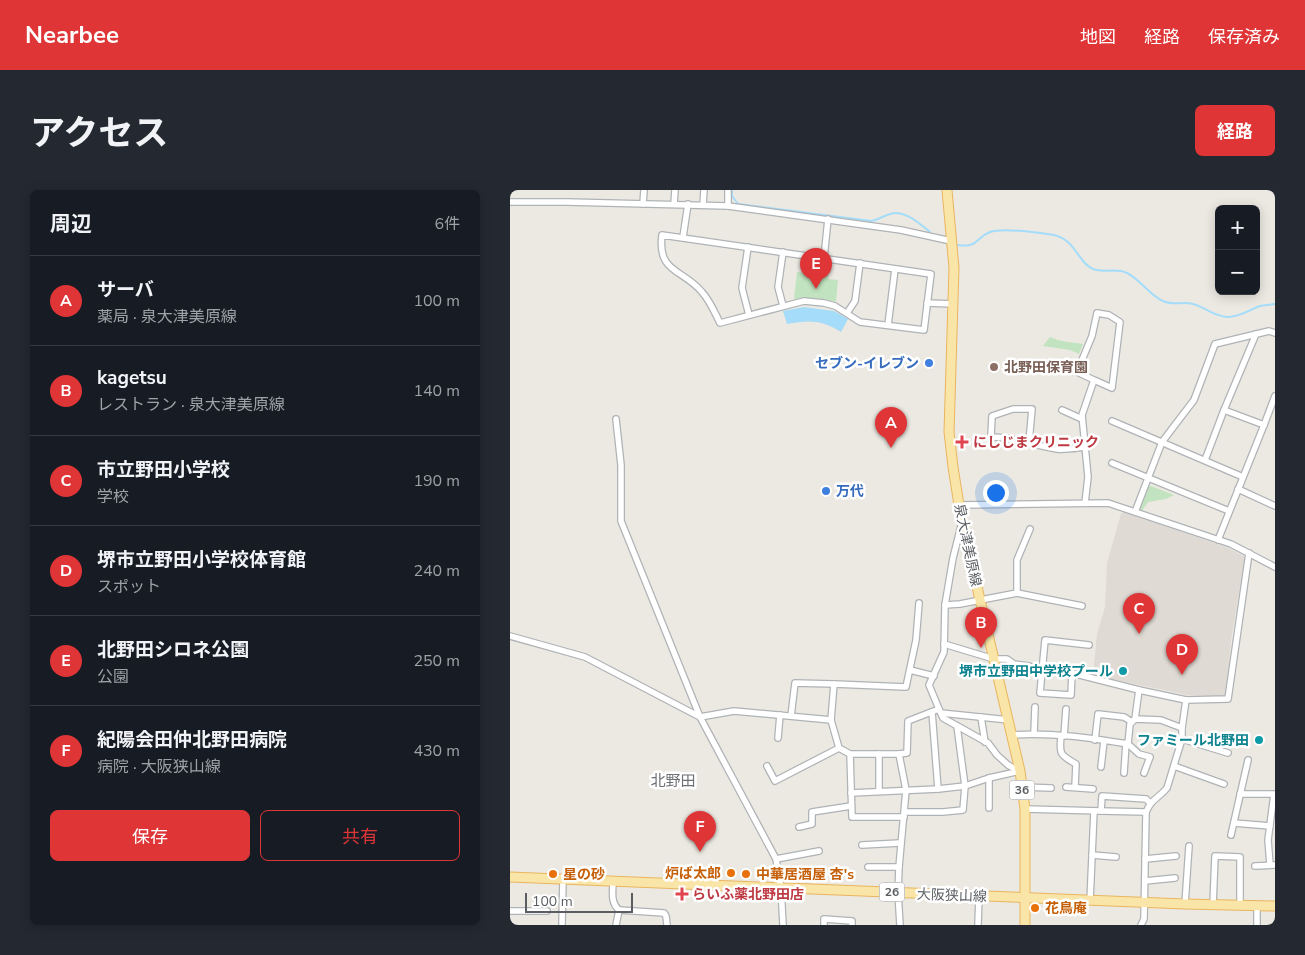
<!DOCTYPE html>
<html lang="ja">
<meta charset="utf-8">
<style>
:root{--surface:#171b24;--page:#242831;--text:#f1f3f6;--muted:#9ea1a6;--line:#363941;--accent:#df3537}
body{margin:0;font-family:"Nunito Sans","Noto Sans JP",sans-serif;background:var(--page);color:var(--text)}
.controls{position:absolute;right:15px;top:15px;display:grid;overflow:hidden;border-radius:8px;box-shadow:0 2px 12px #0003}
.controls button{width:45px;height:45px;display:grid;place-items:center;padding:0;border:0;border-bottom:1px solid var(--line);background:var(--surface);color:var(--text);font:25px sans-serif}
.scale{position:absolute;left:15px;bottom:12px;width:108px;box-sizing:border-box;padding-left:5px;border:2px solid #5a5e62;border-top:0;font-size:14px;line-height:18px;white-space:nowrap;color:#5a5e62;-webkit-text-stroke:4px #fff;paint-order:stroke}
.you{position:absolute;left:485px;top:302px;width:18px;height:18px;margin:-12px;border:4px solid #fff;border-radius:50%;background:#1a73e8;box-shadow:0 0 0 8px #1a73e833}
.badge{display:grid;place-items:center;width:32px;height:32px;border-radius:50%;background:var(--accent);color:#fff;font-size:16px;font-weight:700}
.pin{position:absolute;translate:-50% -41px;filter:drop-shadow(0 1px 2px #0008)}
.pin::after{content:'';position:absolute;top:26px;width:18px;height:15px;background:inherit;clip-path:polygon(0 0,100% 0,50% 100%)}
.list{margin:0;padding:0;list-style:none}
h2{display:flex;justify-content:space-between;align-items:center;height:65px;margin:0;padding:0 20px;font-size:21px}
h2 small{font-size:16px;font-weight:400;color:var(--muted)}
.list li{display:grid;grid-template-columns:32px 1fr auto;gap:15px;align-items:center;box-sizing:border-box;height:90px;padding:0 20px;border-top:1px solid var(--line)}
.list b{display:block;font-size:19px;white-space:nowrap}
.list p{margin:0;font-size:16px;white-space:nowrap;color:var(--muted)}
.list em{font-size:16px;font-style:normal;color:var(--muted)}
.actions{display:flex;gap:10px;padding:15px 20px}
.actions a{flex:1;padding:11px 0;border:1px solid var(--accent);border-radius:8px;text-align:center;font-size:18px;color:var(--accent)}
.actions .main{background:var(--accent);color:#fff}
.map{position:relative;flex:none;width:765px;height:735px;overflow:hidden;border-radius:8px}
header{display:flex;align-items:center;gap:30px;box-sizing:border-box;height:70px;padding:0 25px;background:var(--accent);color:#fff}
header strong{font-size:24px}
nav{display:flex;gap:28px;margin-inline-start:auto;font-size:18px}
.intro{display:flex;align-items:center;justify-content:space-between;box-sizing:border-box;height:120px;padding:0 30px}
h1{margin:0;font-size:35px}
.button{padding:12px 22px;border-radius:8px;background:var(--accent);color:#fff;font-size:18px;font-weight:700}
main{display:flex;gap:30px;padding:0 30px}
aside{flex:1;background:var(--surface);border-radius:8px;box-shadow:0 2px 12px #0003}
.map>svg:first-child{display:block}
</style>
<header>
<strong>Nearbee</strong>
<nav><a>地図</a><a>経路</a><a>保存済み</a></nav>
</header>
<div class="intro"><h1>アクセス</h1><a class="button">経路</a></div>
<main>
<aside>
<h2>周辺<small>6件</small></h2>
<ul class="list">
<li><span class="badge">A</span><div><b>サーバ</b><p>薬局 · 泉大津美原線</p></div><em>100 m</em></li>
<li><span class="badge">B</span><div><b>kagetsu</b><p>レストラン · 泉大津美原線</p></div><em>140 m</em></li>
<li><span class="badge">C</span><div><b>市立野田小学校</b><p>学校</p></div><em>190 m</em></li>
<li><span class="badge">D</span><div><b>堺市立野田小学校体育館</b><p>スポット</p></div><em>240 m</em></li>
<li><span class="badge">E</span><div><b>北野田シロネ公園</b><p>公園</p></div><em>250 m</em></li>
<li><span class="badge">F</span><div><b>紀陽会田仲北野田病院</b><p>病院 · 大阪狭山線</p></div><em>430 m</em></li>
</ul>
<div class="actions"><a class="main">保存</a><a>共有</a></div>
</aside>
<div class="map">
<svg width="765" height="735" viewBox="0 0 765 735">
<rect width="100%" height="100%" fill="#ece9e2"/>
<path fill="#dfdad3" d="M 614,322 L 718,358 L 735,367 L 721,450 L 716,507 L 677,505 L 583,485 L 587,444 L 595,417 L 597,373 L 611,324 Z"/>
<g fill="#c2e3bf">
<path d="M 318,73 L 320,73 L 318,89 L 328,90 L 326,112 C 312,108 298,107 284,109 L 287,82 L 316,86 Z"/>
<path d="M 540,147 C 552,152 560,152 573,154 L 569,164 L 560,160 L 533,156 Z"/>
<path d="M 637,296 L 641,296 L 664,305 L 656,309 L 638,312 L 631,322 L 628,319 Z"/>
</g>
<path fill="#a4dcfa" d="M 294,117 L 324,121 L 338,129 L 331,142 C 311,130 300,130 277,134 L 273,121 Z"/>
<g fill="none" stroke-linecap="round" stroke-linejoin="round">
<g stroke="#a4dcfa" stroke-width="2">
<path d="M 222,0 L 222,6 L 228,14 L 361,31 C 368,30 373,26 380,24 C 394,19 410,34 420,42"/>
<path d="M 447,55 C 470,58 464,48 480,42 C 493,37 530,43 544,45 C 566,50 568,73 583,79 C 594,83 607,78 617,83 C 631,90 639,105 653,111 C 663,116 673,111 683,114 C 695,117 705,127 718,127 C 730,127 739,120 750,116 C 755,115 760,115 765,114"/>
</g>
<defs>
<g id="street">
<path d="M 0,12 L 57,12 L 218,16 L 391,40 L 441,51"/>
<path d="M 133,14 L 134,0"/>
<path d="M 164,14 L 165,0"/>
<path d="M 193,15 L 194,0"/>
<path d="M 218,16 L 218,0"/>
<path d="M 152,45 L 421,84 L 414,140 L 350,132 L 325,116 L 314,113 L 294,111 L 210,133 C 205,123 200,111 192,102 C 173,79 147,83 152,45 Z"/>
<path d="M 173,47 L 178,14"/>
<path d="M 238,57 L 232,98 L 239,125"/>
<path d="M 314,68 L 318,29"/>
<path d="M 417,113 L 444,114"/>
<path d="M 273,116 L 268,97 L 273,62"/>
<path d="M 337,123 L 345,111 L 350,73"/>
<path d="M 378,135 L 385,79"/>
<path d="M 552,220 L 572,229"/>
<path d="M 714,220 L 746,144"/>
<path d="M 106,229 L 111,275 L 111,331 L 190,527 L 224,521 L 321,530"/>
<path d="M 602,231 L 733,287"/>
<path d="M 754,235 L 765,206"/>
<path d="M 519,252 L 522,219 L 503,219 L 482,226 L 481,247 C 506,247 524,256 547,259 C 556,260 566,258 575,257"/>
<path d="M 695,270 L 714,220 L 754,235 L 708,350"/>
<path d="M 602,273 L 719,321"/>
<path d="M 728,299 L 765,316"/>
<path d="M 575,313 L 578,287 L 572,225 L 584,190 L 602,198 L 610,132 L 599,125 L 587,123 L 582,146 L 567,182 L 584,190"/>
<path d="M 449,315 L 598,313 L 721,354 L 765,377"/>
<path d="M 625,322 L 652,252 L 684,210 L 705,154 L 759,141 L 765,143"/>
<path d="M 507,403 L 507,370 L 520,339"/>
<path d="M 435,415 L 450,414 L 507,403 L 572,416"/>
<path d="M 0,446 L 75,467 L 190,527 L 266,669 L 271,698 L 273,735"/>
<path d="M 434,454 L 484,469 L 497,469 L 504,474 L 519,476 L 531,481 L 562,483 L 629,500 L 676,510 L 672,538"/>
<path d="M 400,480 L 424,486"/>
<path d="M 562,483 L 561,505 L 530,503 L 535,450 L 579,455"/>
<path d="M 676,510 L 718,509 L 739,363"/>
<path d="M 429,519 L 433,528 L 478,553 L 487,565 L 498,575 L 509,581"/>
<path d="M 422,522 L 428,599"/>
<path d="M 431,523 L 499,530"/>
<path d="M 281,526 L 285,493 L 324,494"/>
<path d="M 471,527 L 475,552"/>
<path d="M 625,529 L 629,500"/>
<path d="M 524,544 L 525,517"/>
<path d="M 502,545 C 541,542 581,548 618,554 L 620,534 L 625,529 L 651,530 L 672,538 L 672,549 L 657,598 C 648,609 642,608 636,622 L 634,729 L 631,735"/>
<path d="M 551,546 C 549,564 550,565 566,574 L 565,597"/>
<path d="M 554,546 L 556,519"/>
<path d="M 268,548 L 270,525"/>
<path d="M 672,549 L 718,563"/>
<path d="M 585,550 L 588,524 L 614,527 L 622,532"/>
<path d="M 618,554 L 629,564 L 640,567 L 634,583"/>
<path d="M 340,564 L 342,627 L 394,627"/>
<path d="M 369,564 L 369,601"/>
<path d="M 389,564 L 397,563 L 398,531 L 429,519 L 419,495 L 434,462 L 435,415 L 443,368 L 452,332"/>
<path d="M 257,576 L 265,591 L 329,558"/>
<path d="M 664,576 L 714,594"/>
<path d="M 591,577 L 594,551"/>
<path d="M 614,583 L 616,553"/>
<path d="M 512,597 L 541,598"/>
<path d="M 556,597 L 583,599"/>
<path d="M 341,603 L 428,599 L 455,596 L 479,588 L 510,581"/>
<path d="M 730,604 L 764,604 L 758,650 L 760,675"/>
<path d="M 479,618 L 479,588"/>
<path d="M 515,619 L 591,621 L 592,606 L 636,609 L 640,613"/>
<path d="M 591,621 L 636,622"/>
<path d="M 395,622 L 433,622 L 453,620 L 455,596 L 447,536"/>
<path d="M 724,633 L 760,636"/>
<path d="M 289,637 L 302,634 L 302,622 L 341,616"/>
<path d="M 721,645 L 738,570"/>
<path d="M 352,655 L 390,653"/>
<path d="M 582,665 L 606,667"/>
<path d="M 266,669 L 309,661"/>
<path d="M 635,669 L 666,666"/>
<path d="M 745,676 L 765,675"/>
<path d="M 358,677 L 389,677"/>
<path d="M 103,691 C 103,701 100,712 109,720 L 106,735"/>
<path d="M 635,691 L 665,688"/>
<path d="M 580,711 L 584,621"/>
<path d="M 675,714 L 679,656"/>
<path d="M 703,715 L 705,666 L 730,667 L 730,716"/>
<path d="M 109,720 L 154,723 L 156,726 L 157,735"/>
<path d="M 0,721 L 37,721"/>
<path d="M 52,735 L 53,689"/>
<path d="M 314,735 L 314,729 L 342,731 L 342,735"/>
<path d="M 390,735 L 388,703 L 389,677 L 396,600 L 389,564 L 340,564 L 329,558 L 321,530 L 324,494 L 396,497 L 406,450 L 409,413"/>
<path d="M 468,735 L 469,706"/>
<path d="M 747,735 L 747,716"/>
</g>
<g id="primary">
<path d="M 437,0 L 444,78 L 439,242 L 443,277 L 449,315 L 470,410 L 510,581 L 515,619 L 515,735"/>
<path d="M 0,687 L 675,714 L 765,716"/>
</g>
</defs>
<use href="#street" stroke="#afb3b6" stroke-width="8"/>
<use href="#primary" stroke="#e9b55e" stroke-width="11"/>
<use href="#street" stroke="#fff" stroke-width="5.5"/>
<use href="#primary" stroke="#fae5a8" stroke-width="9"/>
</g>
<g fill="#3f7fe0" stroke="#fff" stroke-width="2">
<circle cx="419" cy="173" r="5"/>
<circle cx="316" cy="301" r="5"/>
</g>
<circle fill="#8d6e63" stroke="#fff" stroke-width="2" cx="484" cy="177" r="5"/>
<g fill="#e0444e" stroke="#fff" stroke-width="2">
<path d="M449.5 244.5h5v5h5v5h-5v5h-5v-5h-5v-5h5z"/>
<path d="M169.5 696.5h5v5h5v5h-5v5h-5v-5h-5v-5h5z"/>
</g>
<g fill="#0f9aa8" stroke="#fff" stroke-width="2">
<circle cx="613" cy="481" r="5"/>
<circle cx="749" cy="550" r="5"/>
</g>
<g fill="#e8710a" stroke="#fff" stroke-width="2">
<circle cx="221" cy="683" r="5"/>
<circle cx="43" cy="684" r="5"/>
<circle cx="236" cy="684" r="5"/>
<circle cx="525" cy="718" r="5"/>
</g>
<g text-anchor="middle" stroke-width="5" stroke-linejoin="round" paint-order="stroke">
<g fill="#fff" stroke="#8c8e91" stroke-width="1">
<rect x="499.5" y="590.5" width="25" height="19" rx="4"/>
<rect x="369.5" y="692.5" width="25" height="19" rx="4"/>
</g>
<g font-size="12" font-weight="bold" fill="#5a5e62">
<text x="512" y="604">36</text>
<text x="382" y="706">26</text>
</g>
<g font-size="14" font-weight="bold" fill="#366cbe" stroke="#fff" text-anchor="end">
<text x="409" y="178">セブン-イレブン</text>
<text x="326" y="306" text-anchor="start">万代</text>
</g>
<g font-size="14" font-weight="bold" fill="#785e54" stroke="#fff" text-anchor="start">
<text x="494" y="182">北野田保育園</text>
</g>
<g font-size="14" font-weight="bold" fill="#be3a42" stroke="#fff" text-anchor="start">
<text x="463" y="257">にしじまクリニック</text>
<text x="182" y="709">らいふ薬北野田店</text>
</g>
<g font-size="14" fill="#5a5e62" stroke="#fff">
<text transform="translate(458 355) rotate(78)" y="5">泉大津美原線</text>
<text transform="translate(442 705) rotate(2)" y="5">大阪狭山線</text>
</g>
<g font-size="14" font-weight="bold" fill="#0d838f" stroke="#fff" text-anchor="end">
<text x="603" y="486">堺市立野田中学校プール</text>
<text x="739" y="555">ファミール北野田</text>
</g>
<g font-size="14" font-weight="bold" fill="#c56008" stroke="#fff" text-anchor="start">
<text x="211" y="688" text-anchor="end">炉ば太郎</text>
<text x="53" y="689">星の砂</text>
<text x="246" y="689">中華居酒屋 杏's</text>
<text x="535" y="723">花鳥庵</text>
</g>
<g font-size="15" fill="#6b7074" stroke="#fff">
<text x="163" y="596">北野田</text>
</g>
</g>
</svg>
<div class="controls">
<button>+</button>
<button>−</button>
</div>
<div class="scale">100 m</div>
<div class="you"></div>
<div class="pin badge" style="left:381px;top:258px">A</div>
<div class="pin badge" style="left:471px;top:458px">B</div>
<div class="pin badge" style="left:629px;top:444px">C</div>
<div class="pin badge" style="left:672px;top:485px">D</div>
<div class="pin badge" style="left:306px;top:99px">E</div>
<div class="pin badge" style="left:190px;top:662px">F</div>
</div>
</main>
